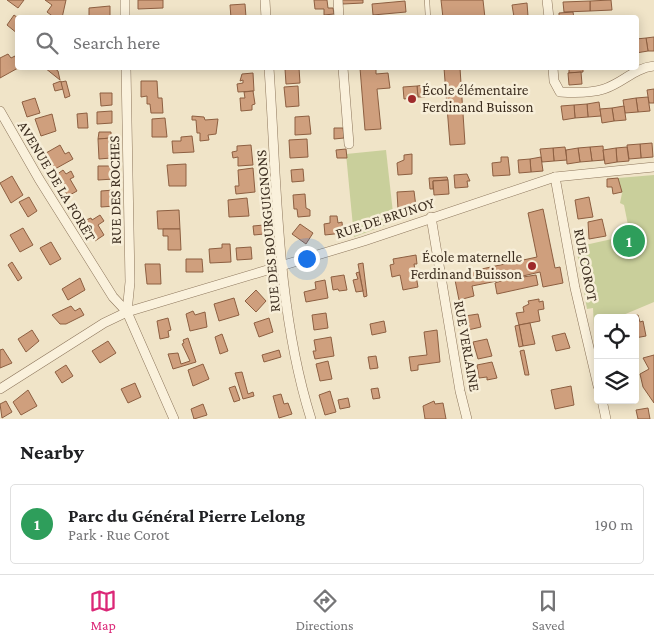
<!DOCTYPE html>
<meta charset="utf-8">
<style>
:root{--surface:#fff;--page:#f2f2f2;--text:#202124;--muted:#757577;--line:#e0e0e0;--accent:#db2777}
body{margin:0;font-family:"Crimson Pro",serif;background:var(--page);color:var(--text)}
.controls{position:absolute;right:15px;bottom:15px;display:grid;overflow:hidden;border-radius:5px;box-shadow:0 2px 12px #0003}
.controls button{width:45px;height:45px;display:grid;place-items:center;padding:0;border:0;border-bottom:1px solid var(--line);background:var(--surface);color:var(--text);font:25px sans-serif}
.you{position:absolute;left:306px;top:258px;width:18px;height:18px;margin:-12px;border:4px solid #fff;border-radius:50%;background:#1a73e8;box-shadow:0 0 0 8px #1a73e833}
.badge{display:grid;place-items:center;width:32px;height:32px;border-radius:50%;background:var(--accent);color:#fff;font-size:16px;font-weight:700}
.pin{position:absolute;translate:-50% -50%;border:2px solid #fff;box-shadow:0 1px 5px #0006}
.list{margin:0;padding:0;list-style:none}
h2{display:flex;justify-content:space-between;align-items:center;height:65px;margin:0;padding:0 20px;font-size:21px}
h2 small{font-size:16px;font-weight:400;color:var(--muted)}
.list li{display:grid;grid-template-columns:32px 1fr auto;gap:15px;align-items:center;box-sizing:border-box;height:80px;margin:0 10px 10px;padding:0 10px;border:1px solid var(--line);border-radius:5px}
.list b{display:block;font-size:19px;white-space:nowrap}
.list p{margin:0;font-size:16px;white-space:nowrap;color:var(--muted)}
.list em{font-size:16px;font-style:normal;color:var(--muted)}
.icon{flex:none;width:28px;height:28px;fill:none;stroke:currentColor;stroke-width:2;stroke-linecap:round;stroke-linejoin:round}
.map{position:relative;flex:none;width:654px;height:419px;overflow:hidden}
.search{position:absolute;background:var(--surface);box-shadow:0 2px 12px #0003;left:15px;right:15px;top:15px;height:55px;display:flex;align-items:center;gap:12px;box-sizing:border-box;padding:0 18px;border-radius:5px;color:var(--muted);font-size:19px}
.sheet{height:155px;background:var(--surface)}
nav{display:flex;justify-content:space-around;align-items:center;box-sizing:border-box;height:70px;border-top:1px solid var(--line);background:var(--surface);font-size:14px;color:var(--muted)}
nav a{display:grid;justify-items:center;gap:2px}
nav .on{color:var(--accent)}
.map>svg:first-child{display:block}
</style>
<div class="map">
<svg width="654" height="419" viewBox="0 0 654 419">
<rect width="100%" height="100%" fill="#f0e4c8"/>
<g fill="#c9cf9b">
<path d="M 386,150 L 394,222 L 354,237 L 346,154 Z"/>
<path d="M 654,175 L 654,302 L 616,318 L 598,318 L 598,325 L 594,327 L 593,308 L 587,309 L 576,247 L 630,235 L 624,205 L 620,203 L 622,193 L 618,178 Z"/>
</g>
<g fill="#cf9f7d" stroke="#8d5f41">
<path d="M 7,0 L 24,0 L 18,8 Z"/>
<path d="M 45,0 L 66,0 L 62,18 L 55,18 L 47,12 L 52,5 Z"/>
<path d="M 138,0 L 163,0 L 163,8 L 138,9 Z"/>
<path d="M 314,0 L 327,0 L 328,8 L 333,8 L 334,14 L 324,15 L 324,9 L 315,9 Z"/>
<path d="M 342,0 L 363,0 L 363,3 L 343,4 Z"/>
<path d="M 441,0 L 483,0 L 485,18 L 443,18 Z"/>
<path d="M 611,0 L 612,10 L 590,11 L 590,1 Z"/>
<path d="M 405,1 L 406,12 L 373,15 L 372,4 Z"/>
<path d="M 590,1 L 590,11 L 564,12 L 563,2 Z"/>
<path d="M 527,3 L 528,16 L 514,17 L 512,5 Z"/>
<path d="M 245,4 L 246,17 L 231,18 L 230,5 Z"/>
<path d="M 110,6 L 110,18 L 89,18 L 89,8 Z"/>
<path d="M 573,12 L 574,18 L 559,18 L 559,13 Z"/>
<path d="M 14,15 L 18,18 L 18,34 L 7,25 Z"/>
<path d="M 654,37 L 654,51 L 648,51 L 646,38 Z"/>
<path d="M 646,38 L 648,51 L 636,53 L 636,39 Z"/>
<path d="M 8,54 L 11,58 L 15,56 L 18,68 L 0,78 L 0,58 Z"/>
<path d="M 45,68 L 54,68 L 58,71 L 60,80 Z"/>
<path d="M 299,68 L 300,83 L 286,84 L 285,69 Z"/>
<path d="M 360,68 L 376,68 L 376,74 L 388,73 L 390,88 L 377,89 L 381,129 L 365,130 Z"/>
<path d="M 444,68 L 460,68 L 465,144 L 450,145 Z"/>
<path d="M 569,68 L 583,68 L 583,72 L 569,73 Z"/>
<path d="M 581,72 L 582,84 L 569,85 L 568,73 Z"/>
<path d="M 253,73 L 254,91 L 238,92 L 237,84 L 243,83 L 243,80 L 240,81 L 242,74 Z"/>
<path d="M 61,81 L 63,89 L 55,91 L 53,84 Z"/>
<path d="M 66,81 L 70,96 L 65,98 L 61,82 Z"/>
<path d="M 141,81 L 157,81 L 158,98 L 162,98 L 163,113 L 151,113 L 150,104 L 147,104 L 147,96 L 141,97 Z"/>
<path d="M 424,85 L 425,97 L 418,97 L 417,86 Z"/>
<path d="M 298,86 L 299,106 L 286,107 L 284,87 Z"/>
<path d="M 417,86 L 418,97 L 404,99 L 403,87 Z"/>
<path d="M 654,89 L 654,103 L 649,103 L 647,90 Z"/>
<path d="M 253,91 L 255,104 L 252,105 L 252,110 L 241,111 L 240,98 L 245,98 L 244,92 Z"/>
<path d="M 100,93 L 112,93 L 112,105 L 101,106 Z"/>
<path d="M 648,97 L 650,111 L 638,112 L 636,98 Z"/>
<path d="M 35,98 L 40,113 L 27,117 L 22,102 Z"/>
<path d="M 636,98 L 638,112 L 625,113 L 623,100 Z"/>
<path d="M 599,102 L 601,116 L 588,117 L 587,104 Z"/>
<path d="M 587,104 L 588,117 L 575,118 L 574,105 Z"/>
<path d="M 574,105 L 575,118 L 563,120 L 561,106 Z"/>
<path d="M 624,106 L 626,120 L 614,121 L 612,108 Z"/>
<path d="M 612,108 L 614,121 L 602,123 L 600,109 Z"/>
<path d="M 112,111 L 112,123 L 97,124 L 97,112 Z"/>
<path d="M 87,113 L 88,128 L 78,128 L 77,114 Z"/>
<path d="M 52,114 L 56,131 L 41,136 L 35,119 Z"/>
<path d="M 192,116 L 204,117 L 205,120 L 218,119 L 216,134 L 208,135 L 209,140 L 200,141 L 200,133 L 197,133 L 196,120 L 192,120 Z"/>
<path d="M 309,116 L 311,134 L 295,135 L 295,117 Z"/>
<path d="M 165,118 L 167,137 L 152,137 L 152,119 Z"/>
<path d="M 334,128 L 343,128 L 344,138 L 334,139 Z"/>
<path d="M 99,132 L 111,132 L 111,138 L 98,139 Z"/>
<path d="M 192,136 L 194,152 L 173,153 L 172,141 L 181,141 L 181,137 Z"/>
<path d="M 111,138 L 111,158 L 99,159 L 98,139 Z"/>
<path d="M 307,139 L 308,157 L 290,158 L 289,140 Z"/>
<path d="M 652,143 L 653,157 L 641,158 L 640,144 Z"/>
<path d="M 640,144 L 641,158 L 629,159 L 627,145 Z"/>
<path d="M 60,145 L 65,154 L 69,152 L 73,159 L 55,169 L 46,153 Z"/>
<path d="M 251,145 L 253,165 L 238,166 L 238,157 L 233,158 L 232,152 L 237,151 L 237,146 Z"/>
<path d="M 603,146 L 604,160 L 592,161 L 590,147 Z"/>
<path d="M 565,147 L 567,160 L 554,161 L 553,148 Z"/>
<path d="M 590,147 L 592,161 L 580,162 L 578,148 Z"/>
<path d="M 627,147 L 629,161 L 617,162 L 616,148 Z"/>
<path d="M 553,148 L 554,161 L 542,162 L 540,149 Z"/>
<path d="M 578,148 L 580,162 L 567,164 L 566,150 Z"/>
<path d="M 616,148 L 617,162 L 605,164 L 603,150 Z"/>
<path d="M 346,149 L 347,158 L 337,158 L 336,150 Z"/>
<path d="M 412,154 L 412,174 L 398,175 L 397,163 L 404,160 L 404,155 Z"/>
<path d="M 501,157 L 508,157 L 510,175 L 493,176 L 492,163 L 501,162 Z"/>
<path d="M 541,157 L 543,171 L 531,172 L 530,159 Z"/>
<path d="M 530,159 L 531,172 L 519,173 L 518,160 Z"/>
<path d="M 186,164 L 186,186 L 169,186 L 167,165 Z"/>
<path d="M 98,166 L 114,166 L 114,179 L 98,180 Z"/>
<path d="M 253,168 L 255,192 L 236,194 L 235,186 L 239,186 L 238,170 Z"/>
<path d="M 303,169 L 304,181 L 292,182 L 291,170 Z"/>
<path d="M 63,170 L 66,174 L 71,171 L 74,177 L 70,179 L 77,191 L 68,196 L 56,175 Z"/>
<path d="M 467,174 L 470,181 L 467,181 L 468,187 L 455,188 L 454,175 Z"/>
<path d="M 12,176 L 23,195 L 11,203 L 0,183 Z"/>
<path d="M 447,177 L 448,180 L 433,181 L 433,189 L 430,189 L 429,178 Z"/>
<path d="M 618,178 L 622,192 L 613,194 L 612,187 L 607,187 L 607,179 Z"/>
<path d="M 448,180 L 449,194 L 434,195 L 433,181 Z"/>
<path d="M 114,190 L 115,206 L 101,207 L 101,191 Z"/>
<path d="M 414,191 L 416,207 L 398,209 L 397,192 Z"/>
<path d="M 305,194 L 306,208 L 310,210 L 310,216 L 298,217 L 297,209 L 294,209 L 293,195 Z"/>
<path d="M 29,197 L 37,211 L 28,217 L 19,202 Z"/>
<path d="M 589,197 L 593,217 L 578,219 L 575,200 Z"/>
<path d="M 247,198 L 249,216 L 229,217 L 228,200 Z"/>
<path d="M 543,209 L 555,268 L 560,267 L 563,283 L 543,287 L 540,272 L 510,279 L 536,275 L 538,285 L 497,294 L 495,283 L 507,279 L 472,286 L 474,296 L 459,300 L 454,275 L 537,257 L 528,213 Z"/>
<path d="M 179,210 L 180,229 L 158,229 L 157,211 Z"/>
<path d="M 100,215 L 104,221 L 98,225 L 104,235 L 95,241 L 86,220 L 91,218 L 92,220 Z"/>
<path d="M 330,216 L 337,216 L 338,223 L 342,222 L 343,233 L 325,235 L 324,224 L 330,223 Z"/>
<path d="M 602,219 L 606,236 L 589,239 L 588,222 Z"/>
<path d="M 300,224 L 313,233 L 306,244 L 292,234 Z"/>
<path d="M 264,225 L 264,234 L 254,235 L 253,226 Z"/>
<path d="M 23,228 L 33,245 L 20,252 L 10,235 Z"/>
<path d="M 163,229 L 180,229 L 181,250 L 168,250 L 168,236 L 163,236 Z"/>
<path d="M 51,242 L 61,259 L 50,265 L 40,248 Z"/>
<path d="M 222,244 L 230,244 L 231,262 L 210,263 L 209,249 L 222,248 Z"/>
<path d="M 251,247 L 252,259 L 237,260 L 236,248 Z"/>
<path d="M 416,255 L 417,264 L 414,264 L 418,287 L 403,290 L 400,275 L 392,277 L 390,265 L 394,264 L 393,259 Z"/>
<path d="M 186,259 L 202,259 L 203,272 L 186,272 Z"/>
<path d="M 12,262 L 22,278 L 18,281 L 8,265 Z"/>
<path d="M 363,263 L 367,296 L 364,297 L 358,264 Z"/>
<path d="M 145,264 L 160,264 L 161,284 L 147,284 Z"/>
<path d="M 359,272 L 363,291 L 356,292 L 353,280 L 358,279 L 356,273 Z"/>
<path d="M 344,275 L 347,290 L 339,291 L 338,289 L 333,290 L 331,277 Z"/>
<path d="M 80,278 L 85,290 L 68,300 L 62,289 Z"/>
<path d="M 325,280 L 328,298 L 306,302 L 304,292 L 316,289 L 315,282 Z"/>
<path d="M 256,290 L 266,301 L 256,312 L 245,301 Z"/>
<path d="M 234,298 L 239,315 L 219,321 L 214,304 Z"/>
<path d="M 539,299 L 539,302 L 543,301 L 544,309 L 538,310 L 540,321 L 519,325 L 516,313 L 524,312 L 523,307 L 529,304 L 528,301 Z"/>
<path d="M 71,306 L 75,311 L 80,308 L 84,315 L 66,324 L 60,324 L 52,315 Z"/>
<path d="M 193,311 L 195,315 L 205,312 L 207,327 L 190,331 L 186,314 Z"/>
<path d="M 326,313 L 328,328 L 314,330 L 312,315 Z"/>
<path d="M 478,314 L 481,327 L 468,330 L 465,316 Z"/>
<path d="M 638,315 L 640,322 L 643,321 L 646,336 L 635,338 L 635,318 L 624,318 Z"/>
<path d="M 168,318 L 171,330 L 168,331 L 169,337 L 160,339 L 157,321 Z"/>
<path d="M 269,318 L 273,332 L 259,337 L 254,323 Z"/>
<path d="M 384,321 L 386,332 L 372,335 L 370,324 Z"/>
<path d="M 530,323 L 535,344 L 523,346 L 519,325 Z"/>
<path d="M 519,325 L 523,346 L 519,347 L 515,326 Z"/>
<path d="M 32,330 L 39,341 L 26,352 L 18,339 Z"/>
<path d="M 437,330 L 440,362 L 418,365 L 418,370 L 411,371 L 409,357 L 427,355 L 424,332 Z"/>
<path d="M 565,333 L 570,348 L 556,351 L 552,336 Z"/>
<path d="M 222,334 L 228,351 L 220,354 L 215,337 Z"/>
<path d="M 331,337 L 334,356 L 315,359 L 313,351 L 316,351 L 314,340 Z"/>
<path d="M 188,338 L 196,362 L 173,369 L 168,354 L 178,353 L 181,364 L 190,361 L 182,344 L 184,343 L 183,340 Z"/>
<path d="M 487,339 L 492,356 L 478,359 L 473,342 Z"/>
<path d="M 108,341 L 116,353 L 100,363 L 92,351 Z"/>
<path d="M 3,349 L 12,363 L 0,368 L 0,350 Z"/>
<path d="M 279,350 L 281,357 L 264,362 L 262,355 Z"/>
<path d="M 524,350 L 529,375 L 525,375 L 520,351 Z"/>
<path d="M 654,355 L 654,403 L 643,387 L 640,374 L 649,369 L 643,358 Z"/>
<path d="M 376,356 L 378,368 L 370,369 L 368,357 Z"/>
<path d="M 328,361 L 332,379 L 320,381 L 316,364 Z"/>
<path d="M 492,362 L 497,378 L 487,380 L 487,377 L 479,378 L 477,365 Z"/>
<path d="M 203,364 L 209,379 L 193,386 L 188,370 Z"/>
<path d="M 66,365 L 73,376 L 62,383 L 55,372 Z"/>
<path d="M 242,372 L 248,394 L 253,392 L 254,396 L 243,399 L 235,373 Z"/>
<path d="M 135,383 L 141,397 L 128,403 L 121,389 Z"/>
<path d="M 235,386 L 240,400 L 234,402 L 229,388 Z"/>
<path d="M 571,386 L 574,405 L 555,409 L 551,390 Z"/>
<path d="M 378,388 L 380,398 L 373,399 L 371,389 Z"/>
<path d="M 28,390 L 37,406 L 21,415 L 13,402 Z"/>
<path d="M 330,391 L 336,412 L 325,415 L 319,395 Z"/>
<path d="M 281,394 L 284,404 L 288,403 L 292,414 L 279,418 L 273,396 Z"/>
<path d="M 348,398 L 350,407 L 340,409 L 338,400 Z"/>
<path d="M 6,401 L 12,412 L 2,418 L 0,404 Z"/>
<path d="M 434,401 L 435,404 L 443,403 L 446,419 L 425,419 L 423,406 Z"/>
<path d="M 203,404 L 207,415 L 194,419 L 191,409 Z"/>
<path d="M 648,408 L 650,419 L 638,419 L 636,410 Z"/>
</g>
<g fill="none" stroke-linecap="round" stroke-linejoin="round">
<defs>
<path id="lane" d="M 427,0 L 428,18"/>
<g id="street">
<path d="M 125,0 L 125,18"/>
<path d="M 265,0 L 266,18"/>
<path d="M 338,0 L 339,18"/>
<path d="M 547,0 L 549,18"/>
<path d="M 126,68 L 130,282 L 127,312"/>
<path d="M 269,68 C 277,183 276,308 311,419"/>
<path d="M 343,68 L 349,144"/>
<path d="M 553,68 L 554,81 L 560,92 C 574,93 591,93 604,89 C 623,83 634,68 654,66"/>
<path d="M 0,111 L 39,179 L 113,297 L 127,312 L 174,419"/>
<path d="M 555,177 L 575,288 L 598,386"/>
<path d="M 431,217 L 460,391 L 467,419"/>
<path d="M 0,389 L 104,323 L 127,312 L 364,241 L 555,177 L 654,167"/>
<path d="M 602,400 L 606,419"/>
</g>
</defs>
<use href="#lane" stroke="#8d765c" stroke-width="5.5"/>
<use href="#street" stroke="#8d765c" stroke-width="10"/>
<use href="#lane" stroke="#faf1dc" stroke-width="4.5"/>
<use href="#street" stroke="#faf1dc" stroke-width="9"/>
</g>
<g fill="#9e2a2b" stroke="#f7eed8" stroke-width="2">
<circle cx="412" cy="99" r="5"/>
<circle cx="532" cy="266" r="5"/>
</g>
<g text-anchor="middle" stroke-width="5" stroke-linejoin="round" paint-order="stroke">
<g font-size="15" fill="#3d2e20" stroke="#f7eed8" text-anchor="start">
<text x="422" y="95">École élémentaire<tspan x="422" dy="17">Ferdinand Buisson</tspan></text>
<text x="522" y="262" text-anchor="end">École maternelle<tspan x="522" dy="17">Ferdinand Buisson</tspan></text>
</g>
<g font-size="15" fill="#3d2e20" stroke="#f7eed8">
<text transform="translate(57 181) rotate(59)" y="5">AVENUE DE LA FORÊT</text>
<text transform="translate(115 190) rotate(-91)" y="5">RUE DES ROCHES</text>
<text transform="translate(385 218) rotate(-18)" y="5">RUE DE BRUNOY</text>
<text transform="translate(268 231) rotate(-95)" y="5">RUE DES BOURGUIGNONS</text>
<text transform="translate(586 265) rotate(79)" y="5">RUE COROT</text>
<text transform="translate(467 346) rotate(80)" y="5">RUE VERLAINE</text>
</g>
</g>
</svg>
<div class="controls">
<button><svg class="icon" aria-label="locate" viewBox="0 0 24 24"><circle cx="12" cy="12" r="6"/><path d="M12 2v4M12 18v4M2 12h4M18 12h4"/></svg></button>
<button><svg class="icon" aria-label="layers" viewBox="0 0 24 24"><path d="M12 4l9 5-9 5-9-5zM3 14l9 5 9-5"/></svg></button>
</div>
<div class="you"></div>
<div class="pin badge" style="left:629px;top:241px;background:#2e9e5b">1</div>
<div class="search"><svg class="icon" aria-label="search" viewBox="0 0 24 24"><circle cx="10" cy="10" r="6"/><path d="M15 15l6 6"/></svg>Search here</div>
</div>
<section class="sheet">
<h2>Nearby<small></small></h2>
<ul class="list">
<li><span class="badge" style="background:#2e9e5b">1</span><div><b>Parc du Général Pierre Lelong</b><p>Park · Rue Corot</p></div><em>190 m</em></li>
</ul>
</section>
<nav>
<a class="on"><svg class="icon" aria-label="map" viewBox="0 0 24 24"><path d="M3 6l6-2 6 2 6-2v14l-6 2-6-2-6 2zM9 4v14M15 6v14"/></svg>Map</a>
<a><svg class="icon" aria-label="directions" viewBox="0 0 24 24"><path d="M12 3l9 9-9 9-9-9zM9 14v-3h6M13 9l2 2-2 2"/></svg>Directions</a>
<a><svg class="icon" aria-label="saved" viewBox="0 0 24 24"><path d="M7 4h10v16l-5-4-5 4z"/></svg>Saved</a>
</nav>
